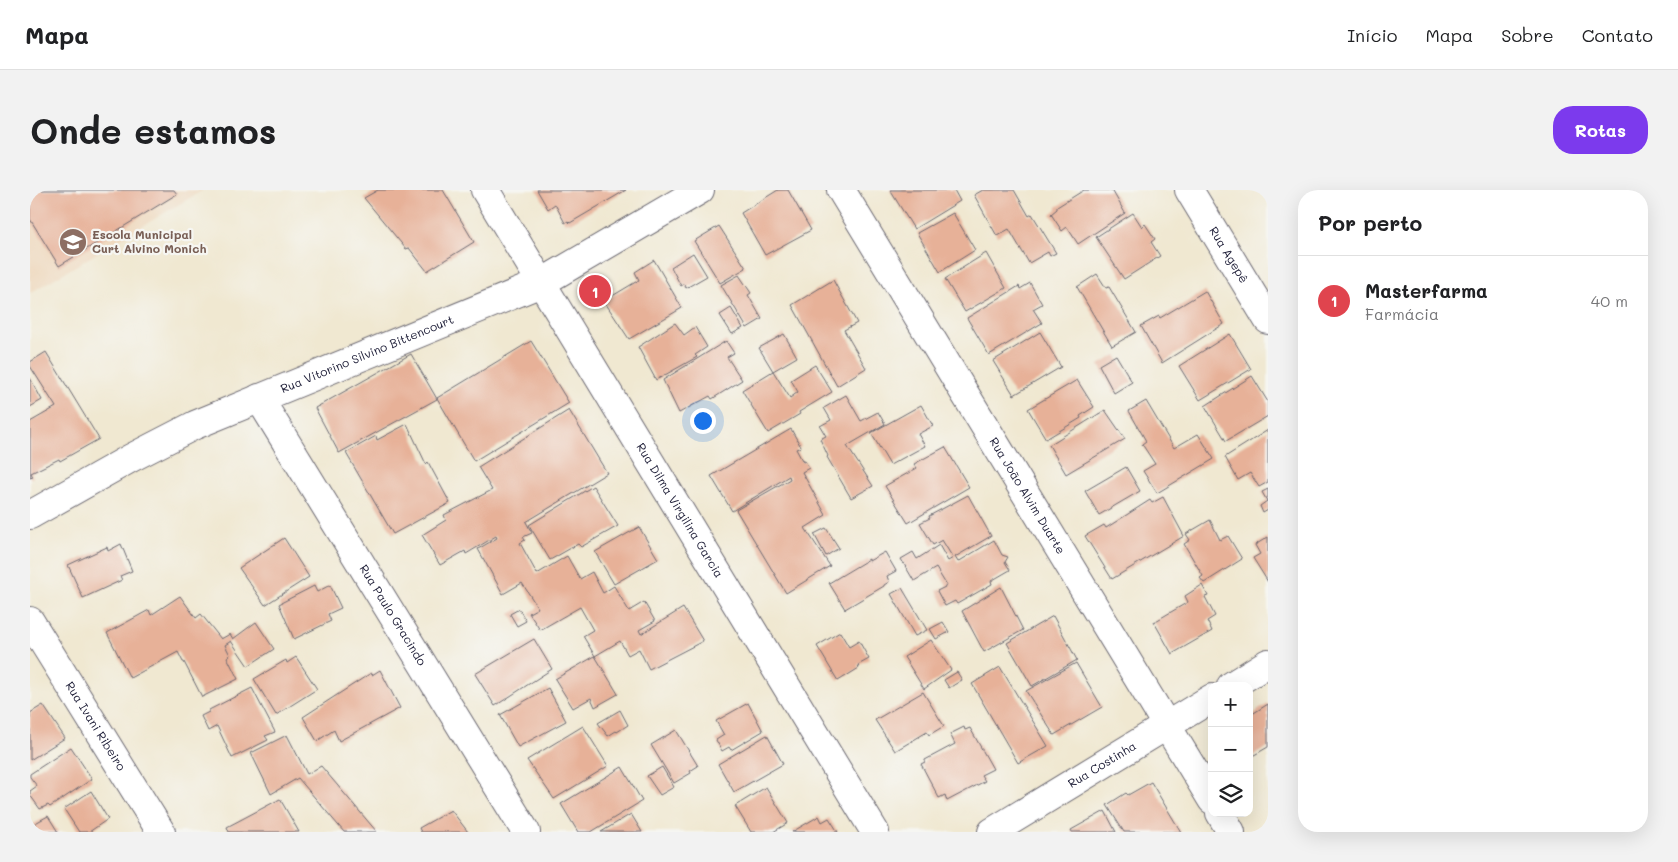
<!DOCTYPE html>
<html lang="pt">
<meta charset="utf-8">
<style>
:root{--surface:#fff;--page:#f2f2f2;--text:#202124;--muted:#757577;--line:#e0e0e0;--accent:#7c3aed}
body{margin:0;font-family:Mali,sans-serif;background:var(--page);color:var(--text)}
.controls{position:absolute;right:15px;bottom:15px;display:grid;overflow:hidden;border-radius:10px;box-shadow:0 5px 20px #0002}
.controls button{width:45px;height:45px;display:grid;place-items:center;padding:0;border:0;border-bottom:1px solid var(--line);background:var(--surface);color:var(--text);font:25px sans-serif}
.you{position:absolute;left:672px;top:230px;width:18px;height:18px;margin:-12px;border:4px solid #fff;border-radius:50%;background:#1a73e8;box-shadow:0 0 0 8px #1a73e833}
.badge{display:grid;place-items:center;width:32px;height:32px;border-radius:50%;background:var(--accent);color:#fff;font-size:16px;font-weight:700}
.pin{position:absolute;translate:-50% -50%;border:2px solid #fff;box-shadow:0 1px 5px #0006}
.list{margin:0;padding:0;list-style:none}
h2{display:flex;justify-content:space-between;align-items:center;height:65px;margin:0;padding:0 20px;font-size:21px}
h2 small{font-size:16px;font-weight:400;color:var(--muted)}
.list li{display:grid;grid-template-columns:32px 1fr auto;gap:15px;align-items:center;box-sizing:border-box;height:90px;padding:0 20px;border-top:1px solid var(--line)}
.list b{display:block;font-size:19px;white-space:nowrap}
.list p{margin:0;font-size:16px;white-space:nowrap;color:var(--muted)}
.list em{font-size:16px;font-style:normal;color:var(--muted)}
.icon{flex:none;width:28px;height:28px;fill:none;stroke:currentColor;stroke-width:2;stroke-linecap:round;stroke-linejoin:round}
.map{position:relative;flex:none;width:1238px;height:642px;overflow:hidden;border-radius:20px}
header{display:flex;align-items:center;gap:30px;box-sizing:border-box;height:70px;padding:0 25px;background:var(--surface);border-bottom:1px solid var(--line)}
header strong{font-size:24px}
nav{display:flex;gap:28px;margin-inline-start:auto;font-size:18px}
.intro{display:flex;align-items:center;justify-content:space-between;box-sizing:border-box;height:120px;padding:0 30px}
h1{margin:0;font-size:35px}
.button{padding:12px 22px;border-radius:20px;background:var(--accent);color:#fff;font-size:18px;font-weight:700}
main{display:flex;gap:30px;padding:0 30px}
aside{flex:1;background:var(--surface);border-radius:20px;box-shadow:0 5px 20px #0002}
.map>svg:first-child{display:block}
</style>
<header>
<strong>Mapa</strong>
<nav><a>Início</a><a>Mapa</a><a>Sobre</a><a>Contato</a></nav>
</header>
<div class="intro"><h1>Onde estamos</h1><a class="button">Rotas</a></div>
<main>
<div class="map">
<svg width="1238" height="642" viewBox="0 0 1238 642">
<rect width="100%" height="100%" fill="#f6f6f2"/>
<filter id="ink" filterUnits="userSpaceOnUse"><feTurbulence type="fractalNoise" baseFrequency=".02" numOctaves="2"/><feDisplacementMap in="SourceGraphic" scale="10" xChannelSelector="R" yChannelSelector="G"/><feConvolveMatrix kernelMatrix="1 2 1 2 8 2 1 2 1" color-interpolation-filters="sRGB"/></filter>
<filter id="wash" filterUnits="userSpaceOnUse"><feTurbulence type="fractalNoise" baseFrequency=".0096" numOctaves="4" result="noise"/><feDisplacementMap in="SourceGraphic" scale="20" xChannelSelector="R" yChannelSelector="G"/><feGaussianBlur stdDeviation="1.12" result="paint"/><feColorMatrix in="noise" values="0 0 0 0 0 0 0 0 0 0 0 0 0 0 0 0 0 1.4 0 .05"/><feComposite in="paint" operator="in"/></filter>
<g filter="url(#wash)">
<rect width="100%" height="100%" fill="#f0e8d1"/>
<path fill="#eed7bb" d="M 0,0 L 173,0 L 0,103 Z"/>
<g id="blocks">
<g fill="#e7b198">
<path d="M 0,0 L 144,0 L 147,4 L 29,76 L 0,29 Z"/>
<path d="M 348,0 L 413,0 L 444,52 L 397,81 L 379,58 L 376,59 L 334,8 Z"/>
<path d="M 507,0 L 596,0 L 540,33 L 538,31 L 535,33 L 525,14 L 518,19 Z"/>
<path d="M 748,0 L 758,0 L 781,40 L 735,65 L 711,23 Z"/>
<path d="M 860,0 L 924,0 L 930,11 L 884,39 Z"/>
<path d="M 953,0 L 984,0 L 999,26 L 1002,24 L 1026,63 L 1020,66 L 1018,62 L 999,73 L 979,39 L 967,46 L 944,5 Z"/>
<path d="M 1054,0 L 1082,0 L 1095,23 L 1048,54 L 1037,37 L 1032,41 L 1021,24 L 1027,19 L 1027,17 Z"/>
<path d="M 923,23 L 945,60 L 910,82 L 887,43 Z"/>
<path d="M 1103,23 L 1112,37 L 1115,34 L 1125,49 L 1121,52 L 1130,66 L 1094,89 L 1066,47 Z"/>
<path d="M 689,36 L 716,78 L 690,93 L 664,51 Z"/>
<path d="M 663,63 L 677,86 L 656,98 L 654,94 L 651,96 L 641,77 Z"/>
<path d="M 956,63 L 976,98 L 935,122 L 915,89 Z"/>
<path d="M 624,70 L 652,118 L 599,149 L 574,111 L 609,90 L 605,82 Z"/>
<path d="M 1067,84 L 1076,98 L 1079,97 L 1106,142 L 1082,156 L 1047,97 Z"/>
<path d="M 709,85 L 721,103 L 718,105 L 732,129 L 717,138 L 691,95 Z"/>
<path d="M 803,90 L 827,133 L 814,140 L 836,178 L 807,196 L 762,115 Z"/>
<path d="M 1000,93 L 1012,114 L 1003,119 L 1012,133 L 959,165 L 937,128 L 989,96 L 990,99 Z"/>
<path d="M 1175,101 L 1194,134 L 1132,173 L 1111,136 L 1129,126 L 1130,128 Z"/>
<path d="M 701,118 L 713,138 L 702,144 L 690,125 Z"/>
<path d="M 645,133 L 654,145 L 665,137 L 677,157 L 665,165 L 667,167 L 626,190 L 608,157 Z"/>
<path d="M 1010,142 L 1031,177 L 984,205 L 963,171 Z"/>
<path d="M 754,144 L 767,167 L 743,181 L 729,158 Z"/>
<path d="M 1200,144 L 1221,179 L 1170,210 L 1149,176 Z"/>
<path d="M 501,151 L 539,213 L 444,271 L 407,208 Z"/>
<path d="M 696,151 L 704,163 L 697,167 L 712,190 L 682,209 L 680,206 L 649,223 L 633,190 Z"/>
<path d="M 16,162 L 69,249 L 30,271 L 29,269 L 1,283 L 3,287 L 0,288 L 0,232 L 26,217 L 0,176 L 0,172 Z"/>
<path d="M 381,164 L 407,209 L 309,263 L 285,218 Z"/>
<path d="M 1086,165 L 1102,192 L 1084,203 L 1069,175 Z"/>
<path d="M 785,175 L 802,202 L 769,222 L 770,224 L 738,243 L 712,200 L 743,181 L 760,208 L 768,202 L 761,190 Z"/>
<path d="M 1222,186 L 1238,212 L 1238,226 L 1196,251 L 1175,216 Z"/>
<path d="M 0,188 L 12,210 L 0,217 Z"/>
<path d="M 1047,190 L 1064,217 L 1050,226 L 1051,228 L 1016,249 L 998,219 Z"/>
<path d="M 816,205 L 831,231 L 848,222 L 855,234 L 817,256 L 843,296 L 821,308 L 797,267 L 798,266 L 790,249 L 796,246 L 790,236 L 801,230 L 794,218 Z"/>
<path d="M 1116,211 L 1144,258 L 1168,244 L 1184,269 L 1127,303 L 1113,281 L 1125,274 L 1112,254 L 1116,251 L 1099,221 Z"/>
<path d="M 891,215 L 903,236 L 888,244 L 895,256 L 860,275 L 841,243 Z"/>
<path d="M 539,220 L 577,283 L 496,332 L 502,343 L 493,347 L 495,350 L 490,353 L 507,384 L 537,366 L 550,389 L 562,382 L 573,403 L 584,396 L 599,421 L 614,412 L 625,431 L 609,440 L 611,444 L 653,418 L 673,451 L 619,479 L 609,459 L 598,465 L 590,451 L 565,466 L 588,504 L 565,517 L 561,508 L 543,518 L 525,489 L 565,466 L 553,446 L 563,440 L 550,417 L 510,440 L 499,423 L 508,418 L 492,393 L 473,404 L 448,359 L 467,348 L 466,346 L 436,364 L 435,361 L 410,375 L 392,345 L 416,330 L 414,325 L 462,300 L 448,277 Z"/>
<path d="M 1075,220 L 1095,249 L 1036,284 L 1019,255 Z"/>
<path d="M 377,234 L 396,274 L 398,272 L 420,313 L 363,344 L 316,263 L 346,246 L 347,250 Z"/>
<path d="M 761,239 L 771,257 L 766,259 L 773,272 L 775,271 L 779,278 L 772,282 L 796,325 L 775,338 L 800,376 L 756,403 L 706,320 L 760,289 L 759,286 L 702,321 L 681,286 Z"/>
<path d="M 1238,240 L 1238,292 L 1229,297 L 1220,283 L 1208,290 L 1195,267 Z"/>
<path d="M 915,257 L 939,297 L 878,333 L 855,296 L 887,278 L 884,274 Z"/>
<path d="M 1096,277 L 1110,301 L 1069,325 L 1055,301 Z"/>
<path d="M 563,296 L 588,336 L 551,357 L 548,354 L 520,370 L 499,335 Z"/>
<path d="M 1238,299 L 1238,320 L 1233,323 L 1230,316 L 1237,311 L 1232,302 Z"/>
<path d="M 938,305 L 961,346 L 925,367 L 928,372 L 964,350 L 972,365 L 978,367 L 975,372 L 980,380 L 961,391 L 962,394 L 927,414 L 925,411 L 915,416 L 907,401 L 917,396 L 906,378 L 884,391 L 871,369 L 883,362 L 887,369 L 909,355 L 918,371 L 923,368 L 912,350 L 903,355 L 890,333 L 900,328 L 899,326 Z"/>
<path d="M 1133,307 L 1154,346 L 1082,389 L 1055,346 L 1074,335 L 1076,338 L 1120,310 L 1122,313 Z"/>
<path d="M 1180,330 L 1190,350 L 1198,346 L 1212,369 L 1174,393 L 1170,388 L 1173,386 L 1154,354 L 1160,350 L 1156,344 Z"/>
<path d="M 609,337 L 628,369 L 584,394 L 565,362 Z"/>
<path d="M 796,338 L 809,358 L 796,366 L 784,344 Z"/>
<path d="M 1238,347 L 1238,392 L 1223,368 L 1230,364 L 1225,355 Z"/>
<path d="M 254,348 L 279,387 L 235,415 L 209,378 Z"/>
<path d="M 91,354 L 102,381 L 90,386 L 92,390 L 53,408 L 38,375 L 77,357 L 78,361 Z"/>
<path d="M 855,362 L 866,381 L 857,386 L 859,392 L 854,395 L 854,396 L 815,419 L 799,393 L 839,369 L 839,371 Z"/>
<path d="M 300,395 L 311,418 L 298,424 L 301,431 L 264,449 L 249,414 L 284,396 L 287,402 Z"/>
<path d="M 1172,395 L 1178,406 L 1175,407 L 1185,426 L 1177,431 L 1182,441 L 1142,464 L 1124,432 L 1158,412 L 1155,406 Z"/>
<path d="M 971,397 L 993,440 L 954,462 L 932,421 Z"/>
<path d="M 872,398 L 897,440 L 885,446 L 861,404 Z"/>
<path d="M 150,406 L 166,428 L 171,424 L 191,449 L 200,444 L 203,449 L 226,432 L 244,459 L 218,476 L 201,451 L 195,455 L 200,465 L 197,467 L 208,489 L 172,507 L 154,472 L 153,472 L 148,462 L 100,488 L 77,443 L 119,420 L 121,425 Z"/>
<path d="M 489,419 L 496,431 L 487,436 L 480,424 Z"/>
<path d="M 1023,426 L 1047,470 L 1002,496 L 977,453 Z"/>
<path d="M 913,432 L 919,442 L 906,449 L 900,439 Z"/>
<path d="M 810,442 L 819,457 L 829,451 L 839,469 L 828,475 L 829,478 L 808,491 L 787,456 Z"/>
<path d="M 504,449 L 522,479 L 465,516 L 445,484 Z"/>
<path d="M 901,450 L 921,480 L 894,499 L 874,467 Z"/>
<path d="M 266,467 L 287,499 L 246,525 L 224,489 L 256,470 L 257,473 Z"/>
<path d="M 1046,473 L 1072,517 L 1024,545 L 996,501 Z"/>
<path d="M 970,477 L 1018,556 L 988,573 L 942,494 Z"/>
<path d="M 350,480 L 370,518 L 309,551 L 304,540 L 287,551 L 273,527 L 341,483 L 342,485 Z"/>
<path d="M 927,482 L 932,490 L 919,498 L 914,490 Z"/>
<path d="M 222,498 L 245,542 L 235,546 L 238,550 L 202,568 L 187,536 L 178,541 L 171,526 L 179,522 L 179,520 Z"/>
<path d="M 518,498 L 536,531 L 488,557 L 470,525 Z"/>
<path d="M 893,502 L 914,536 L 899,545 L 897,542 L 865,561 L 845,530 Z"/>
<path d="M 718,513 L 733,541 L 701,560 L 699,557 L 692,561 L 686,550 L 694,545 L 686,531 Z"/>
<path d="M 1238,514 L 1238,557 L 1219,568 L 1219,526 Z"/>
<path d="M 13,515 L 35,548 L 0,570 L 0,523 Z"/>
<path d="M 590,520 L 598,535 L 587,542 L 586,541 L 578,546 L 568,533 Z"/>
<path d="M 553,536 L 578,576 L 524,609 L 497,570 Z"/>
<path d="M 934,537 L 935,540 L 940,538 L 963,579 L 951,585 L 955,591 L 917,611 L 915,605 L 909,608 L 891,574 L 895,572 L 895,570 L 925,554 L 920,544 Z"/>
<path d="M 646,540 L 668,576 L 660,581 L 661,583 L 644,593 L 621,555 Z"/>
<path d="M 257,545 L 277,584 L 291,576 L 347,642 L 314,642 L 268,588 L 241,604 L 221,563 Z"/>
<path d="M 737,545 L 753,574 L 704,602 L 688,574 Z"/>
<path d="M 41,557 L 62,589 L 20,617 L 18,615 L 10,619 L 0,605 L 0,601 L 7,596 L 0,587 L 0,584 Z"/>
<path d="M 592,577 L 612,611 L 561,642 L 548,642 L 531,614 Z"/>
<path d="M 632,577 L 644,597 L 630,605 L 617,586 Z"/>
<path d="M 1121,592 L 1151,642 L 1094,642 L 1077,615 L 1096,603 L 1098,605 Z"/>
<path d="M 736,597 L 758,633 L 743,642 L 721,642 L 705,616 Z"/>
<path d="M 61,601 L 78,629 L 59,642 L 49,642 L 34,619 Z"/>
<path d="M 250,609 L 269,642 L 199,642 L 197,637 Z"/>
<path d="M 421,620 L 438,642 L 391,642 L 389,638 Z"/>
<path d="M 1075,621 L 1086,642 L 1042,642 L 1041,640 Z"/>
<path d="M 601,624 L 612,642 L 571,642 Z"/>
<path d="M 18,626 L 28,642 L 0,642 L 0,636 Z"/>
<path d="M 789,626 L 792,632 L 799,628 L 808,642 L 762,642 Z"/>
</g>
</g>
</g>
<g filter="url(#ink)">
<use href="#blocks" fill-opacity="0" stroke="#6a6770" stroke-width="1"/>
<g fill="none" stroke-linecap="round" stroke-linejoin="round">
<defs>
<g id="minor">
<path id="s1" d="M 455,0 L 845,642"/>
<path id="s2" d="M 811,0 L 1182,610"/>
<path id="s3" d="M 1159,0 L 1238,130"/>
<path id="s4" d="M 229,208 L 496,642"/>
<path id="s5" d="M 0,325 L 101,268 L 165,235 L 511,93 L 670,0"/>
<path id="s6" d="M 0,431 L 131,642"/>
<path d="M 1201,496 L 1238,473"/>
<path d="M 1190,623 L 1201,642"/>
<path id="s7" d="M 962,642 L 1182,508"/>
</g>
</defs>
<use href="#minor" stroke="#6a6770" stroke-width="30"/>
<use href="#minor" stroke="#fff" stroke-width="28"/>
</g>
</g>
<defs>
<symbol id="school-disc" viewBox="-11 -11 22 22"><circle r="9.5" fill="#8d6e63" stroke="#f6f6f2"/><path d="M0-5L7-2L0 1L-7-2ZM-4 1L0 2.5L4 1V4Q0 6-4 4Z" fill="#fff"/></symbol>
</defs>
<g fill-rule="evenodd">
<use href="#school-disc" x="27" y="36" width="32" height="32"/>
</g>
<g text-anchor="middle" stroke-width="4.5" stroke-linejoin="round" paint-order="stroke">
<g font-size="12" font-weight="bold" fill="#785e54" stroke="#f6f6f2" text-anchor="start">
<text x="62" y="49">Escola Municipal<tspan x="62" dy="14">Curt Alvino Monich</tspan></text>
</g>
<g font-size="12" fill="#22223b" stroke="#f6f6f2">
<text dy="4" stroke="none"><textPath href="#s3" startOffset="76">Rua Agepê</textPath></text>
<text dy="4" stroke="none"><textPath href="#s5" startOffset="374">Rua Vitorino Silvino Bittencourt</textPath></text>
<text dy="4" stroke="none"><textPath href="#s2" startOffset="358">Rua João Alvim Duarte</textPath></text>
<text dy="4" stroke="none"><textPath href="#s1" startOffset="375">Rua Dilma Virgilina Garcia</textPath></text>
<text dy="4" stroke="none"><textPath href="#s4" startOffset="255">Rua Paulo Gracindo</textPath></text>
<text dy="4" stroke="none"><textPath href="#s6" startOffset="124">Rua Ivani Ribeiro</textPath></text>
<text dy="4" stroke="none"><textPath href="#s7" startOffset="129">Rua Costinha</textPath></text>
</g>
</g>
</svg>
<div class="controls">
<button>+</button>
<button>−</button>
<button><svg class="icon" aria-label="layers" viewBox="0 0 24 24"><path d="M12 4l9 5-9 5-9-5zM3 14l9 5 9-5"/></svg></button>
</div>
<div class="you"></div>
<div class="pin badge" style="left:565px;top:101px;background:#e0444e">1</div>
</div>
<aside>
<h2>Por perto<small></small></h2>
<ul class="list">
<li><span class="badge" style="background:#e0444e">1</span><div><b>Masterfarma</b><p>Farmácia</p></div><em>40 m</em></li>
</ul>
</aside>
</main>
